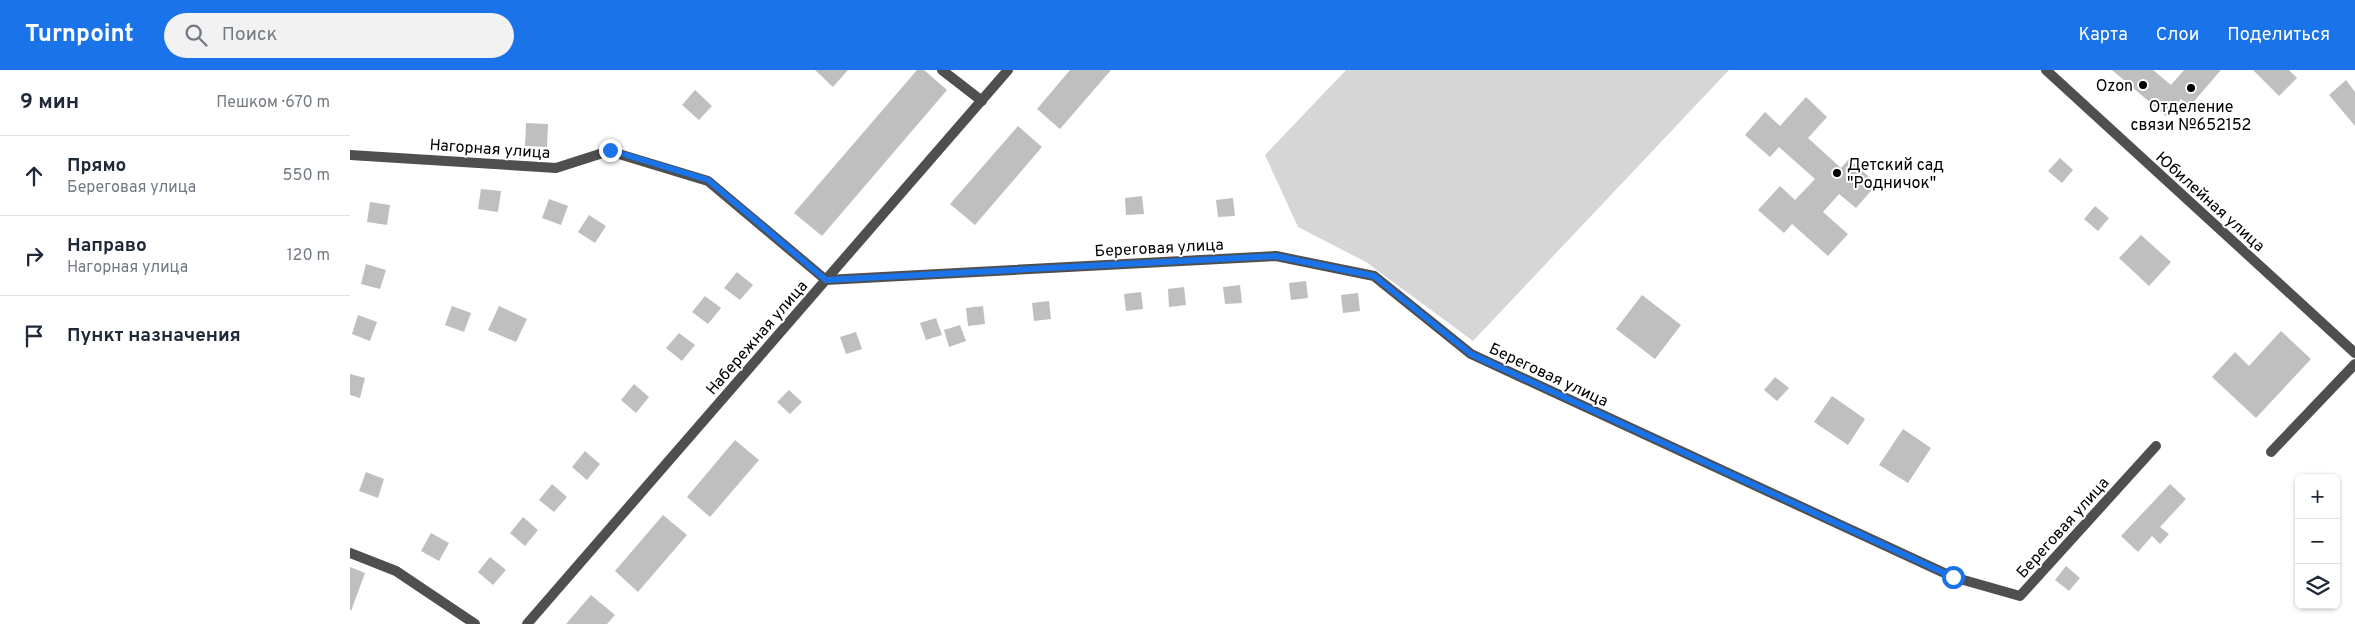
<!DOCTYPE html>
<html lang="ru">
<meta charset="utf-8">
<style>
:root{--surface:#fff;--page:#f2f2f3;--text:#1f2937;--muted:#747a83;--line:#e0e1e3;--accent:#1a73e8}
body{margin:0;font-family:Overpass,sans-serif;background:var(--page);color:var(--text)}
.controls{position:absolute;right:15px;bottom:15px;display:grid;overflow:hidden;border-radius:8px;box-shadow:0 1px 4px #0004}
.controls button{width:45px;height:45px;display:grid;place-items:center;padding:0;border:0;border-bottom:1px solid var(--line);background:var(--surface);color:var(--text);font:25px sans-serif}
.stop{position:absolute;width:15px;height:15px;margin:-11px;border:4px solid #1a73e8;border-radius:50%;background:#fff}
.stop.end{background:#1a73e8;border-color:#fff;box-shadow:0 1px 5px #0008}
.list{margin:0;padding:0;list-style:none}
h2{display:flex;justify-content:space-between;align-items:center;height:65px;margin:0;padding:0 20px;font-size:21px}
h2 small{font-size:16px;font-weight:400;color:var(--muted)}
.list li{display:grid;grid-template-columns:32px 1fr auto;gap:15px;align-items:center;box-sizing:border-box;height:80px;padding:0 20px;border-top:1px solid var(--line)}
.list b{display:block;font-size:19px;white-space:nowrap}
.list p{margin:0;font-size:16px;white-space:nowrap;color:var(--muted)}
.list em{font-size:16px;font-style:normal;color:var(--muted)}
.icon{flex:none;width:28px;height:28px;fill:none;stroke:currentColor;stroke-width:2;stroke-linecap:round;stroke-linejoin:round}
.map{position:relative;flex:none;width:2005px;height:554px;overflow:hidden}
header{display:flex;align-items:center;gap:30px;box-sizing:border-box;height:70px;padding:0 25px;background:var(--accent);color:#fff}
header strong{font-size:24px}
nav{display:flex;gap:28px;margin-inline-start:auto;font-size:18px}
.search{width:350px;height:45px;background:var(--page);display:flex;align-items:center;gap:12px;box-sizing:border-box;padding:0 18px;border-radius:28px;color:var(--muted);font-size:19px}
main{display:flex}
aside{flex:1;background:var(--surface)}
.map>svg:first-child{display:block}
</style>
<header>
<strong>Turnpoint</strong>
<div class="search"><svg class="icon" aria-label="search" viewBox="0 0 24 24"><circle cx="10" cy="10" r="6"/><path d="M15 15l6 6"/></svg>Поиск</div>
<nav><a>Карта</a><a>Слои</a><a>Поделиться</a></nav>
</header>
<main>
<aside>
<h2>9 мин<small>Пешком · 670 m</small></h2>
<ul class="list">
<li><svg class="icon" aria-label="ahead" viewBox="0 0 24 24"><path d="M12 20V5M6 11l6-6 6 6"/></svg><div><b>Прямо</b><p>Береговая улица</p></div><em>550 m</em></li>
<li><svg class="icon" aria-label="right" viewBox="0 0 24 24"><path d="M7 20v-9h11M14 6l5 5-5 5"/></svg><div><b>Направо</b><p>Нагорная улица</p></div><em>120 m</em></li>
<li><svg class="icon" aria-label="arrive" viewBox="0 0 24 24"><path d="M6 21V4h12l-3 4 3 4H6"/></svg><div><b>Пункт назначения</b></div></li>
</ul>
</aside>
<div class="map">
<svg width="2005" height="554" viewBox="0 0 2005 554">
<rect width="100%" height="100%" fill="#fff"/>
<path fill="#d6d6d6" d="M 996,0 L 1379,0 L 1123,271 L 1016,192 L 948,157 L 915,85 Z"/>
<g fill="#bfbfbf">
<path d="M 465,0 L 498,0 L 483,17 Z"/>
<path d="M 567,0 L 574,0 L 597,20 L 472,166 L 444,143 Z"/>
<path d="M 720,0 L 761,0 L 710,59 L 687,39 Z"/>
<path d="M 1762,0 L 1803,0 L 1821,15 L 1834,0 L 1871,0 L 1840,36 L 1831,29 L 1816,46 Z"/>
<path d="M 1903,0 L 1939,0 L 1947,8 L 1929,26 Z"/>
<path d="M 1996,10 L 2005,22 L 2005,56 L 1979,25 Z"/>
<path d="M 345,20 L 362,36 L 349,50 L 332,35 Z"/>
<path d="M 1456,27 L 1477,47 L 1458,68 L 1491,98 L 1499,89 L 1527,114 L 1506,138 L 1489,124 L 1473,142 L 1498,164 L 1478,186 L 1442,154 L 1434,163 L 1408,140 L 1430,116 L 1445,130 L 1465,109 L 1429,77 L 1420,87 L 1395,65 L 1415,42 L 1430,56 Z"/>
<path d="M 176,53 L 198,54 L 197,77 L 175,76 Z"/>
<path d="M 668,56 L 692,77 L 625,155 L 600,134 Z"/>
<path d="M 1710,88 L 1723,100 L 1712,113 L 1698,101 Z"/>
<path d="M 131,119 L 151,121 L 148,142 L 128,139 Z"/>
<path d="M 792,126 L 794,144 L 776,145 L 775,128 Z"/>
<path d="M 883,128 L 885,146 L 868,147 L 866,130 Z"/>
<path d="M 199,129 L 218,136 L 211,155 L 192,148 Z"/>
<path d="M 20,132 L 40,135 L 37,155 L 17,152 Z"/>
<path d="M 1745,136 L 1759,148 L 1748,161 L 1734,149 Z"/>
<path d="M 239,145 L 256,156 L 245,173 L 228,162 Z"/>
<path d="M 1791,165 L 1821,192 L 1799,216 L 1769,188 Z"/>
<path d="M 16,194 L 36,200 L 30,219 L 11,214 Z"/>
<path d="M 387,202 L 403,215 L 390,230 L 374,218 Z"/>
<path d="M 956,211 L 958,228 L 941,230 L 939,213 Z"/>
<path d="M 890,215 L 892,233 L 875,234 L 873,217 Z"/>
<path d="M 834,217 L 836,235 L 819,237 L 818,219 Z"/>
<path d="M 791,222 L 793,239 L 776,241 L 774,224 Z"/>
<path d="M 1008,223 L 1010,241 L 993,243 L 991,225 Z"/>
<path d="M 1292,225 L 1331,255 L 1305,289 L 1266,259 Z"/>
<path d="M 355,226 L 371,238 L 358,254 L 342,242 Z"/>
<path d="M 699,231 L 701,249 L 684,251 L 682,233 Z"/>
<path d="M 102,236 L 121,243 L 114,262 L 95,255 Z"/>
<path d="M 149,236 L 177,249 L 166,272 L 138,260 Z"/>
<path d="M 633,236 L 635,254 L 618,256 L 616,238 Z"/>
<path d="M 8,245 L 27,252 L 20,271 L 2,264 Z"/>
<path d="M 586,248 L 592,265 L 576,270 L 570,253 Z"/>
<path d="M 610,255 L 616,271 L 599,277 L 594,260 Z"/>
<path d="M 1931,261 L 1961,289 L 1906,348 L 1862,307 L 1885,282 L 1899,296 Z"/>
<path d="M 506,262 L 512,279 L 496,284 L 490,267 Z"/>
<path d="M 329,263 L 345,275 L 332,291 L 316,278 Z"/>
<path d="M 0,304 L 15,308 L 10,328 L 0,325 Z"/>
<path d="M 1425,307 L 1439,318 L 1427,331 L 1414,320 Z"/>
<path d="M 284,314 L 299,327 L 286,343 L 271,330 Z"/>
<path d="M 439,320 L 452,332 L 440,344 L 427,332 Z"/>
<path d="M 1482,326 L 1515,349 L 1498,375 L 1464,352 Z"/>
<path d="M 1553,359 L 1581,378 L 1558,413 L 1529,395 Z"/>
<path d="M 385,370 L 409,390 L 360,447 L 337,427 Z"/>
<path d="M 235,381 L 250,394 L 237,410 L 222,397 Z"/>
<path d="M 16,402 L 34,409 L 28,428 L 9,421 Z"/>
<path d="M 202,414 L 217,427 L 204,442 L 189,430 Z"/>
<path d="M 1820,414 L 1836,429 L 1810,457 L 1819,464 L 1810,474 L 1802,466 L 1788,482 L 1771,466 Z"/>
<path d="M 313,445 L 337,465 L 288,522 L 265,501 Z"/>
<path d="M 173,447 L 188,460 L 175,476 L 160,463 Z"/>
<path d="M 81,463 L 99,473 L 89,491 L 71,481 Z"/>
<path d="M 140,487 L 156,500 L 143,515 L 128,502 Z"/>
<path d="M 1716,496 L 1730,508 L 1719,521 L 1705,510 Z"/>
<path d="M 0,497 L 15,503 L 1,541 L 0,540 Z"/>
<path d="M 241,525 L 265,545 L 257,554 L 216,554 Z"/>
</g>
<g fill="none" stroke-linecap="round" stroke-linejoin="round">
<g stroke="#4f4f4f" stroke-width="10">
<path d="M 592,0 L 632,31"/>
<path d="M 1696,0 L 2005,283"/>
<path d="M 0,85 L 206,98 L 259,81 L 358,111 L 476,210 L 926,186 L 1024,206 L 1121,284 L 1603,507 L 1670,526 L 1806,376"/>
<path d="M 1921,382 L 2005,294"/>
<path d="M 0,483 L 46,501 L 125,554"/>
</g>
<path stroke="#4f4f4f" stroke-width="10" d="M 177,554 L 658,0"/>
</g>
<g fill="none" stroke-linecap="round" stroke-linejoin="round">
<path stroke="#1a73e8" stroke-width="6" d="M 260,80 L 358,110 L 476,210 L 926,186 L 1024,206 L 1121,284 L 1603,507"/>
</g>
<g fill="#000" stroke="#fff" stroke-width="2">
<circle cx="1793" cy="15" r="5"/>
<circle cx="1841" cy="18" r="5"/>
<circle cx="1487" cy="103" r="5"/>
</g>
<g text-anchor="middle" stroke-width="4" stroke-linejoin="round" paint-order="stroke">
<g font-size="16" fill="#000" stroke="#fff" text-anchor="end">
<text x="1783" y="21">Ozon</text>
<text x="1841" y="42" text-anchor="middle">Отделение<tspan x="1841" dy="18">связи №652152</tspan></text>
<text x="1497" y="100" text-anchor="start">Детский сад<tspan x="1497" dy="18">"Родничок"</tspan></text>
</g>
<g font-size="16" fill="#000" stroke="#fff">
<text transform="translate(140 78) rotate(4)" y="6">Нагорная улица</text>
<text transform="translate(1861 131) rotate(42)" y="6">Юбилейная улица</text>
<text transform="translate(809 177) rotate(-3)" y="6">Береговая улица</text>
<text transform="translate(406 267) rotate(-49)" y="6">Набережная улица</text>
<text transform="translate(1199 304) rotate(25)" y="6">Береговая улица</text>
<text transform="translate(1712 457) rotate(-48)" y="6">Береговая улица</text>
</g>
</g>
</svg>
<div class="controls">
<button>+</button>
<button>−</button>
<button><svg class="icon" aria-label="layers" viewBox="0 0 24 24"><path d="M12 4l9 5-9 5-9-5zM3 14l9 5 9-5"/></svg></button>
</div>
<div class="stop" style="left:1603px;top:507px"></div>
<div class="stop end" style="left:260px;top:80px"></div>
</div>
</main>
